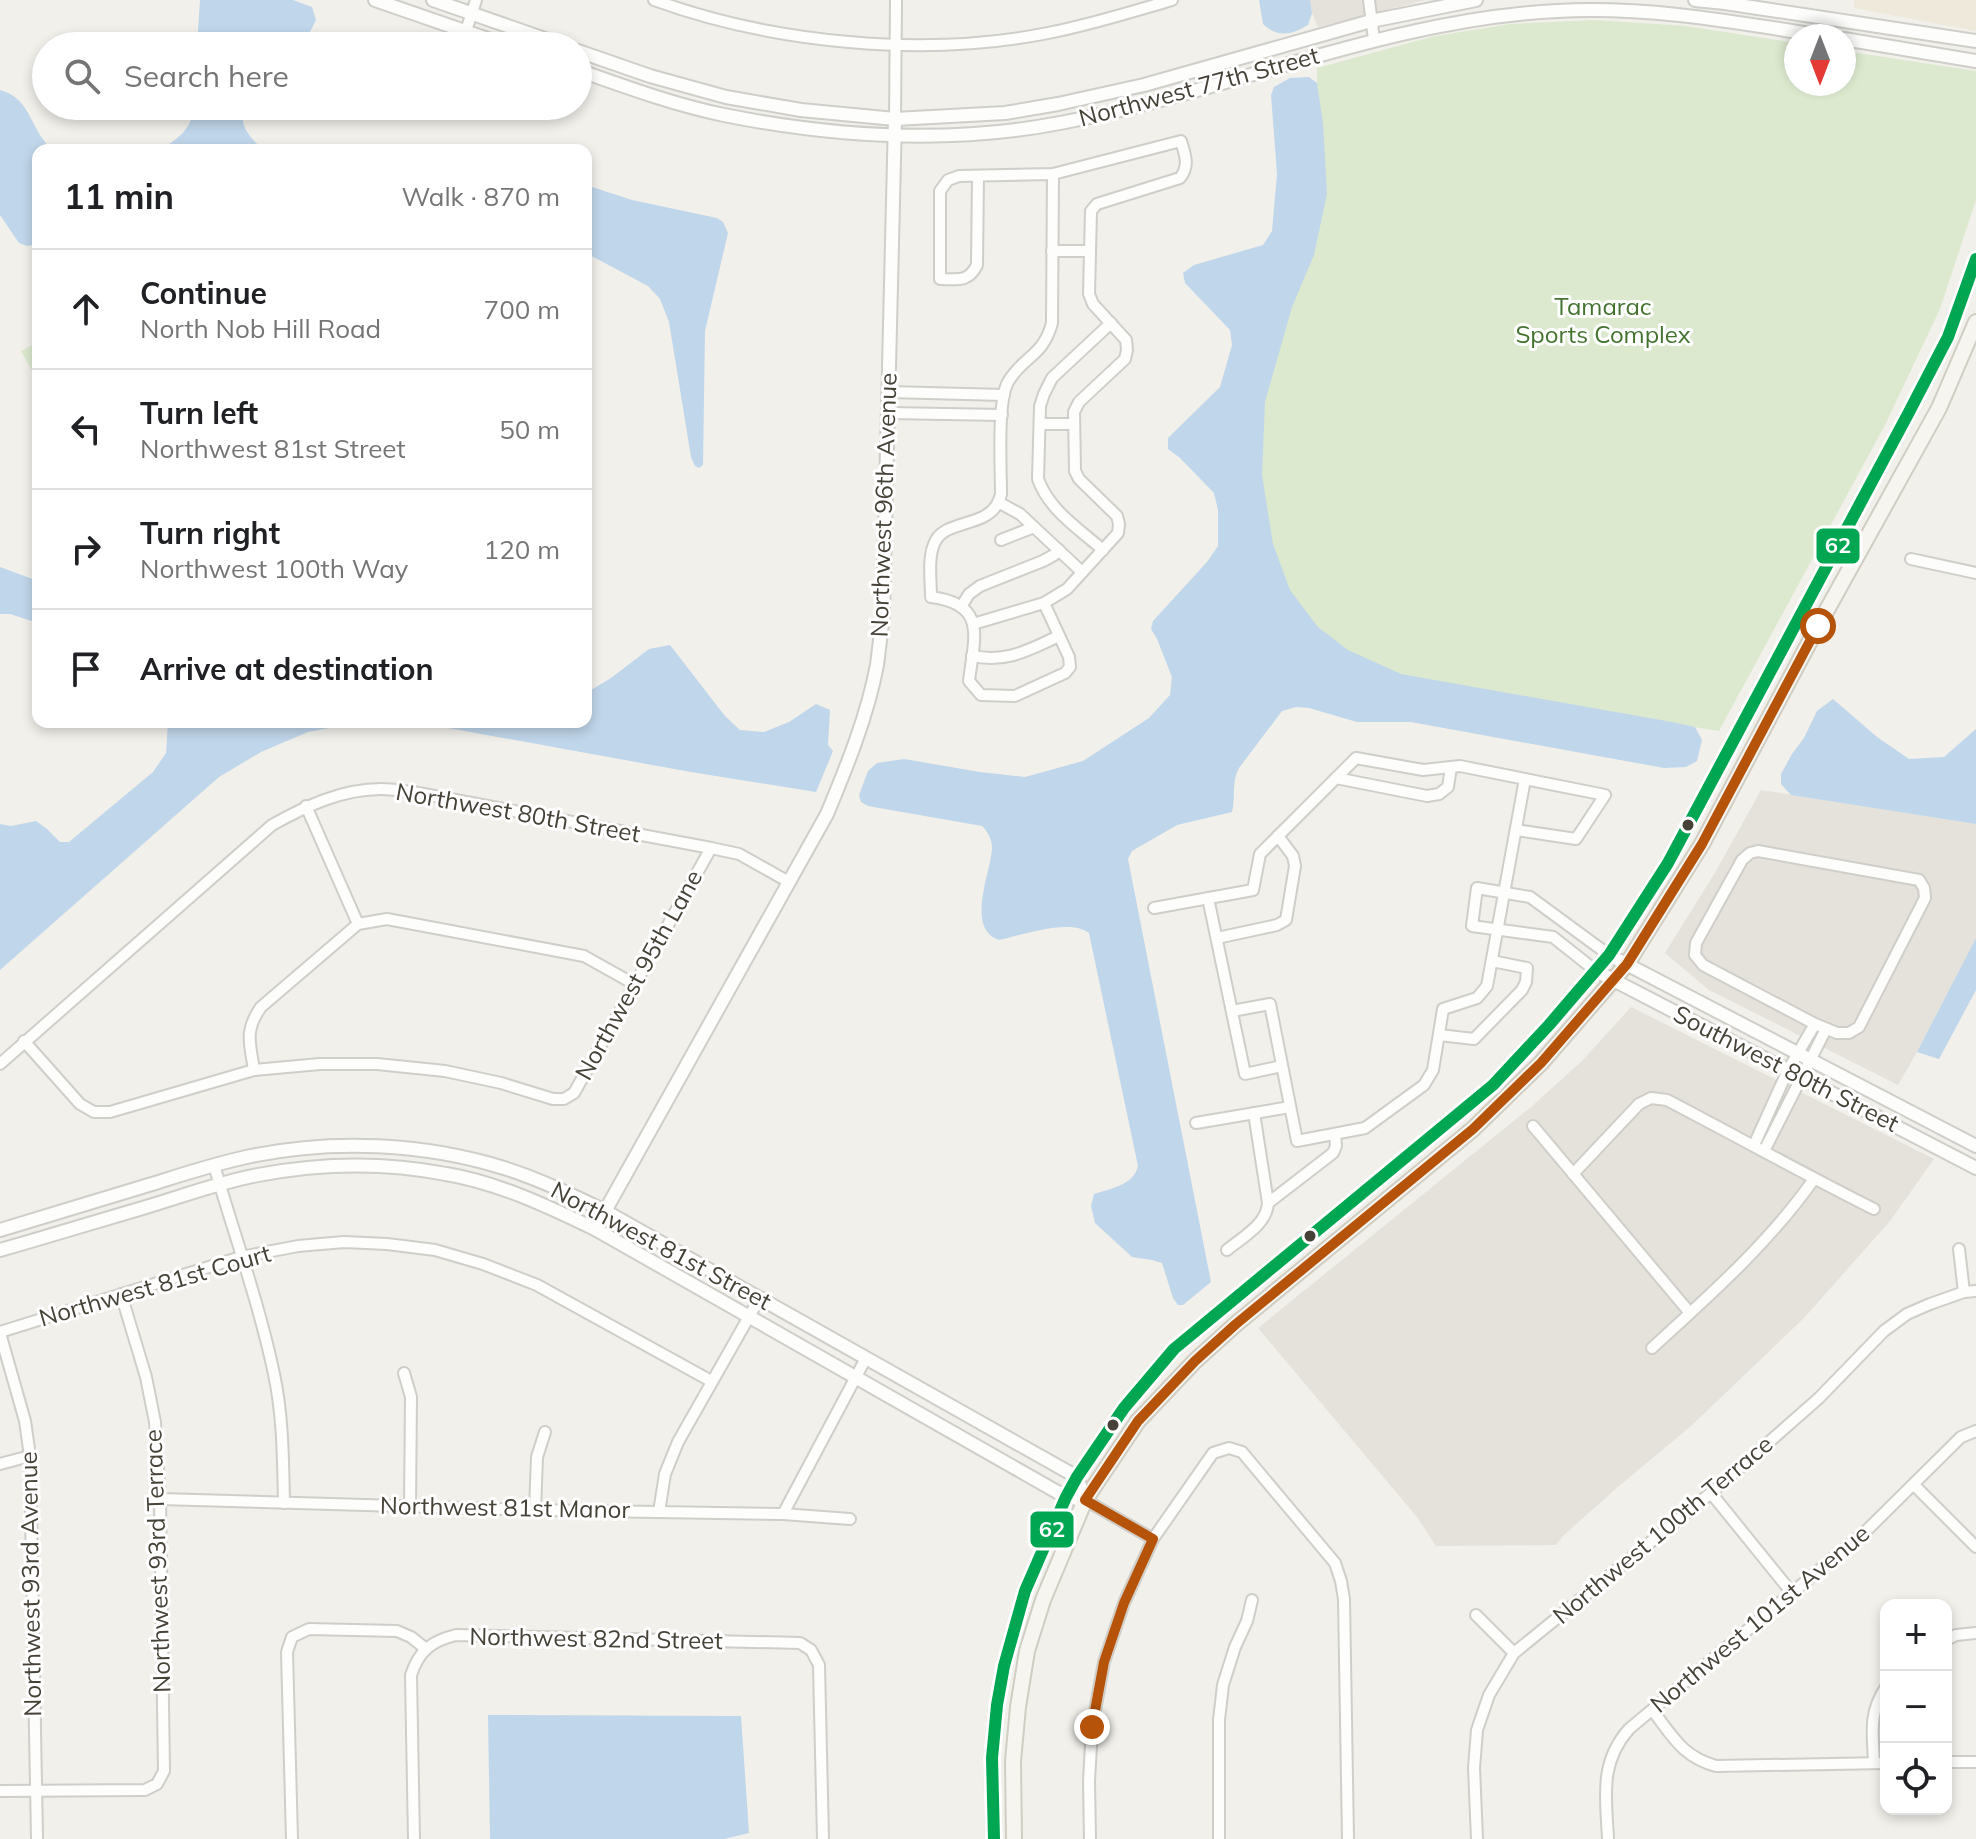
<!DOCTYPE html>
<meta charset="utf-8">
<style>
:root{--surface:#fff;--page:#f2f2f2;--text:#202124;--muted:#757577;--line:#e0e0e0}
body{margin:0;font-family:Mulish,sans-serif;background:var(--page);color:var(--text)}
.controls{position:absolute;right:24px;bottom:24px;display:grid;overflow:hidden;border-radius:16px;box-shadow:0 4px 12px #0003}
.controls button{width:72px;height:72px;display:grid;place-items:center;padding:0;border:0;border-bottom:2px solid var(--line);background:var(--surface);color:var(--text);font:40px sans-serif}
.compass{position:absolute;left:1784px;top:24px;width:72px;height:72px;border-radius:50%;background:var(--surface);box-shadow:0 4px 12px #0003;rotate:180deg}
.stop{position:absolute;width:24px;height:24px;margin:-18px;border:6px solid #b45309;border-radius:50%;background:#fff}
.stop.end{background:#b45309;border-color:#fff;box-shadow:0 2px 8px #0008}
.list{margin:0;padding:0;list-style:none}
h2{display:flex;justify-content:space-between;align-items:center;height:104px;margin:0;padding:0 32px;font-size:34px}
h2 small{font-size:26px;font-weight:400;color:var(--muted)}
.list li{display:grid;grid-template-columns:52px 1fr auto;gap:24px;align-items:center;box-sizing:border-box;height:120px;padding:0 32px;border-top:2px solid var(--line)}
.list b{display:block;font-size:30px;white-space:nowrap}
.list p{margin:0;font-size:26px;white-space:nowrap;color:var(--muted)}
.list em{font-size:26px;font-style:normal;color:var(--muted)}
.icon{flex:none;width:44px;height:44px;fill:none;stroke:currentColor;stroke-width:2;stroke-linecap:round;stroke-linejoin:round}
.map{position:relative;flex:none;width:1976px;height:1839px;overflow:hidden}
.search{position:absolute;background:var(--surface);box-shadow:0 4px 12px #0003;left:32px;top:32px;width:560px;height:88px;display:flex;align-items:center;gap:20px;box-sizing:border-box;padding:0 28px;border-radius:44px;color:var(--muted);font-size:30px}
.panel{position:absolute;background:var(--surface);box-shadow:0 4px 12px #0003;left:32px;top:144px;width:560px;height:584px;border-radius:16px}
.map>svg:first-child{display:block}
</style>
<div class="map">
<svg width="1976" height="1839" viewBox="0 0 1976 1839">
<rect width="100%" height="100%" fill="#f1f0eb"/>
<g fill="#e4e2da">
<path d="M 1310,0 L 1426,0 L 1318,27 L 1312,13 Z"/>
<path d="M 1761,790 L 1976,824 L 1976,938 L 1917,1052 L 1898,1085 L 1709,990 L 1665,953 L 1716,871 Z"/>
<path d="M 1631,1007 L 1934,1159 L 1890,1221 L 1804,1318 L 1691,1426 L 1619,1486 L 1563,1536 L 1556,1545 L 1436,1546 L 1417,1517 L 1258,1328 L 1531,1107 L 1582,1061 Z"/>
</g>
<path fill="#efe9dc" d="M 1854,0 L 1976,0 L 1976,31 L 1854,8 Z"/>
<g fill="#dce9ce">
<path d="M 1596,20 L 1686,26 L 1796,43 L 1796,84 L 1844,84 L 1844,51 L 1976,71 L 1976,200 L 1940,309 L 1885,425 L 1719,731 L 1473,692 L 1397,677 L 1343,652 L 1305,622 L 1268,553 L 1255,457 L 1317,83 L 1317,68 L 1435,36 L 1510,24 Z"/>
<path d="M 38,342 L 38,381 L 21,351 Z"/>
</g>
<g fill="#c0d6ea">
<path d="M 200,0 L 293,0 L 312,7 L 316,20 L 310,32 L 294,46 L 197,46 Z"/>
<path d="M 1259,0 L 1310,0 L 1312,13 L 1308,25 C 1291,35 1278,38 1263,24 Z"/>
<path d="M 1309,77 L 1317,83 L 1323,123 L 1327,194 L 1314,255 L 1292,307 L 1265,402 L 1262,475 L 1273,544 L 1290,590 L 1318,627 L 1348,650 L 1401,674 L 1672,722 L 1695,727 L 1702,740 L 1697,761 L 1686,767 L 1664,768 L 1411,722 L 1357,722 L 1309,708 L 1296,707 L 1282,711 L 1239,768 C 1231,782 1236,797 1232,812 L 1177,825 L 1132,851 L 1128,859 L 1211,1282 L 1183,1305 L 1178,1305 L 1173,1298 L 1162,1263 L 1152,1260 L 1132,1257 L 1095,1223 L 1091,1206 L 1094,1194 C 1111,1188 1133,1186 1138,1166 L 1089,933 C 1070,918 1022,935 999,940 C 965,929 991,872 992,848 C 992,839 988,832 982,826 L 868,806 L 861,802 L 859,795 L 868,771 L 877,763 L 904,759 L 980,772 L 1025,777 L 1083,761 L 1149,718 L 1170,695 L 1172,677 L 1157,639 L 1151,629 L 1153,621 L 1207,562 L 1218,546 L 1218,510 L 1214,493 L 1180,458 L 1168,449 L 1168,438 L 1220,387 L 1232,345 L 1230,330 L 1185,283 L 1183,273 L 1194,265 L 1263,245 L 1272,231 L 1277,174 L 1271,95 L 1274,87 L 1290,78 Z"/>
<path d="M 0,90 C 31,97 31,133 53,150 L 38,150 L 38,244 L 27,246 L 19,243 L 0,215 Z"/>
<path d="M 194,106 L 243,106 C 240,129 249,135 263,150 L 160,150 C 178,139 193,128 194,106 Z"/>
<path d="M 586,185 L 632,200 L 717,218 L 723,222 L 728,233 L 705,331 L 703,465 L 699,468 L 695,466 L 691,457 L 669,322 L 660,299 L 648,286 L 586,253 Z"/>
<path d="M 0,567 L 38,581 L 38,623 L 10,614 L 0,614 Z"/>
<path d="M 670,645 L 725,716 L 740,730 L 764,732 L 789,722 L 816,704 L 830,710 L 828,745 L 833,751 L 816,792 L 691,772 L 415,722 L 586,722 L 586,693 L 611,678 L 649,649 Z"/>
<path d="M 1833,699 L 1877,737 L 1909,759 L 1944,757 L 1976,729 L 1976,824 L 1791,795 L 1781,784 L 1781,774 L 1792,754 L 1804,738 L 1817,711 Z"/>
<path d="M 168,722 L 361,722 L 308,732 L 261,752 L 219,777 L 0,970 L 0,824 L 11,826 L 36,821 L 47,829 L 60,842 L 69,842 L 153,772 L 166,753 Z"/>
<path d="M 1976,938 L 1976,990 L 1939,1059 L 1917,1052 Z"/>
<path d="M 488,1715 L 741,1716 L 749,1833 L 724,1839 L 490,1839 Z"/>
</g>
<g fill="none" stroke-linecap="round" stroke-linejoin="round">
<defs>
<g id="minor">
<path d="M 654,0 C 772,43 924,58 1048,33 C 1090,25 1131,12 1172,0"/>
<path d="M 1369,0 L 1374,40"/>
<path d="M 466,31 L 476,0"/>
<path d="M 895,119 L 896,0"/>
<path d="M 1052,251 L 1090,251"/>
<path d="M 889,392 L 1004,395"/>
<path d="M 889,413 L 1002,415"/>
<path d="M 1040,424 L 1074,424"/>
<path d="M 998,502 L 1020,514 L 1082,572"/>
<path d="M 1001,540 L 1034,527"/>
<path d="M 1103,550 C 1079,529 1049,510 1038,479 L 1040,406 L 1044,394 L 1052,378 L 1111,323"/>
<path d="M 1911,559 L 1976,573"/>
<path d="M 1044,603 L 1069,657 L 1070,667 L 1065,673 L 1015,696 L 981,695 L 969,681 C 974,638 988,604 931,597 C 931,580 927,555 936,540 C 947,521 983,526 996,506 C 999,502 1000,498 1001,494 C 1001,468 997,402 1008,382 C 1023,356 1043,357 1052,323 L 1053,174"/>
<path d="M 961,607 L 969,594 L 980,586 L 1043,561 L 1054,555 L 1059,550"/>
<path d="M 973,624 L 1044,603 L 1067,589 L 1118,533 L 1119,524 L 1117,516 L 1079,479 L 1075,471 L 1074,412 L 1079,402 L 1125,359 L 1127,350 L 1126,340 L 1093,304 L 1089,294 L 1091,211 L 1097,204 L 1180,178 C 1190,165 1185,155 1181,141 L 1053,174 L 959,176 L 948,180 L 940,191 L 940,279 C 957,279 968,283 977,265 L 978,176"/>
<path d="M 972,656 C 1008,663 1028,650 1059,636"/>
<path d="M 1336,778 L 1427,796 L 1439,794 L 1448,787 L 1451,767"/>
<path d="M 306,806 L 358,924"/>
<path d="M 1758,851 L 1919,880 L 1924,888 L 1925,898 L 1859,1027 L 1849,1033 L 1837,1033 L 1815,1024 L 1703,965 L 1695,955 L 1696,943 L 1742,860 L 1750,853 Z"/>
<path d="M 1208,898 L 1245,1074 L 1282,1066"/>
<path d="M 1154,908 L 1253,890 L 1260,854 L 1356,758 L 1423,770 L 1460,766 L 1605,795 L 1576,839 L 1516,830"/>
<path d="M 1217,938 L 1277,925 L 1286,920 L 1295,866 L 1293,856 L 1278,836"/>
<path d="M 1596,971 L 1553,937 L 1472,926 L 1477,888 L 1530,897 L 1609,955"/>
<path d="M 1232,1011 L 1270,1004 L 1297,1141 L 1365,1128 L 1424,1085 L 1433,1070 L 1443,1009 L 1477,998 L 1487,986 L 1525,779"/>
<path d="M 1439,1035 L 1474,1039 L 1522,990 L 1526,982 L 1527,968 L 1492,961"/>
<path d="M 24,1041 L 80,1104 L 94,1112 L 110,1112 L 254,1070 L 320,1064 L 377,1064 L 445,1071 L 501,1083 L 553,1099 L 564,1099 L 574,1093 L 711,848"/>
<path d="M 0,1064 L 272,825 C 306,806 342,789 381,789 C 392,789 403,791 413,792 L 711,848 L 739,854 L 789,882"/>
<path d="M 254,1070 C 250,1043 244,1031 261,1007 L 358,924 L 387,919 L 584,956 L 634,984"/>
<path d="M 1196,1123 L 1290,1107"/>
<path d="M 1533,1126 L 1690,1313"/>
<path d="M 1754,1145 L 1788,1070 L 1815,1024"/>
<path d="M 1764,1151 L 1826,1029"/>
<path d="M 214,1165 C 234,1234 259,1303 274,1374 C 283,1416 283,1459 284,1503"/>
<path d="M 1573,1174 L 1639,1104 L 1651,1098 L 1667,1100 C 1736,1136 1804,1174 1874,1209"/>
<path d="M 1268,1203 L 1333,1153 L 1336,1146 L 1335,1134"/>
<path d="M 1959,1249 L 1964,1292"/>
<path d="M 1227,1250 C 1243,1237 1267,1224 1268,1203 L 1254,1113"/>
<path d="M 0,1332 L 241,1257 L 298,1246 L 344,1242 L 387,1244 L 435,1250 L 483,1264 L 537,1285 L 711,1381"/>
<path d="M 0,1333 L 25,1421 L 30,1456 L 37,1839"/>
<path d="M 1652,1348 C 1710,1295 1769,1243 1814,1179"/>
<path d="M 404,1373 L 411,1397 L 410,1506"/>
<path d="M 0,1464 L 30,1456"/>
<path d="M 1914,1485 L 1976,1547"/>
<path d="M 1711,1493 L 1792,1593"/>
<path d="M 160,1499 L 535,1510 L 783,1514 L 850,1519"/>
<path d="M 1085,1500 L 1153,1539"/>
<path d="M 535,1510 L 537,1457 L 545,1432"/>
<path d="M 659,1512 L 665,1474 L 678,1442 L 759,1299"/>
<path d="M 783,1514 L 866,1358"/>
<path d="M 1476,1615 L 1514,1653"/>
<path d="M 1946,1640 L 1956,1635 L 1976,1633"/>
<path d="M 1653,1711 C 1673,1737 1683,1757 1716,1766 L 1886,1763"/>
<path d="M 1946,1762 L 1976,1762"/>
<path d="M 1874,1763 C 1873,1733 1868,1714 1886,1687"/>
<path d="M 0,1791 L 145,1790 L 157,1784 L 164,1771 L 160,1499 L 155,1422 L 146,1377 L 121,1294"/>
<path d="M 292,1839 L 287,1652 L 292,1637 L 309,1629 L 397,1631 L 411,1637 L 426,1649"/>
<path d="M 414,1839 L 411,1675 C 419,1651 431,1641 456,1635 L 800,1643 L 811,1650 L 819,1665 L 823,1839"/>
<path d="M 1090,1839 L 1089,1781 L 1092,1727 L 1104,1662 L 1124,1603 L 1153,1539 L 1213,1453 L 1229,1448 L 1242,1452 L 1335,1563 L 1341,1581 L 1344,1599 L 1348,1839"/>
<path d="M 1219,1839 L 1219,1720 L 1223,1685 L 1235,1647 L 1247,1621 L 1252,1600"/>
<path d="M 1477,1839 L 1474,1768 L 1477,1730 L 1489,1695 L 1514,1653 L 1711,1493 L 1819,1398 L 1884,1331 L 1907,1314 L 1930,1304 L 1964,1292 L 1976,1291"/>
<path d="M 1608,1839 C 1606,1797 1599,1763 1629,1729 L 1867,1530 L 1961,1437 L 1976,1431"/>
</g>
<g id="tertiary">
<path d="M 375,0 L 508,46"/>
<path d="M 433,0 L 565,46"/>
<path d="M 1695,0 L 1725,3 L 1976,41"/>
<path d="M 1844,39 L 1976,61"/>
<path d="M 578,51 L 650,76 L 726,97 L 801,110 L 895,119 L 1005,113 L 1058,104 L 1144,85 L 1371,21 L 1476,0"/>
<path d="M 578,70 C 626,87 675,105 724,115 C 834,137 951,144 1060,123 C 1228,92 1385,20 1557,11 C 1647,6 1735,22 1823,36"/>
<path d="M 1609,955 L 1976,1146"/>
<path d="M 1596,971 L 1976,1168"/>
<path d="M 595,1229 L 827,814 C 847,766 867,717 877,665 C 879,649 881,632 883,615 L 895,119"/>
<path d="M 0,1230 C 51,1215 101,1199 152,1184 C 184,1174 217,1163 251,1156 C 333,1139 424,1143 504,1168 C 539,1179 572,1195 605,1211 L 1077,1477 L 1085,1500"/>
<path d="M 0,1250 C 49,1236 98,1221 146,1207 C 183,1196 220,1182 258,1175 C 321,1163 384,1162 446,1174 C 499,1183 547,1206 595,1229 L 1066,1497 L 1085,1500"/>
</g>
<g id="secondary">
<path d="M 994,1839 L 992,1758 L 997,1705 L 1004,1666 L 1025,1591 L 1066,1497 L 1077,1477 L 1124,1408 L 1174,1349 L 1493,1085 L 1549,1025 L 1609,955 L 1668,863 L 1908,414 L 1948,337 L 1976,259"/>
<path d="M 1014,1839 L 1013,1761 L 1018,1707 L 1027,1651 L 1043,1600 L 1085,1500 L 1138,1421 L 1195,1361 L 1236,1324 L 1473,1129 L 1541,1063 L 1627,964 L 1702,844 L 1818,626 L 1939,408 L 1976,322"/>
</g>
</defs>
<use href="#minor" stroke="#cfcec9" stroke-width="14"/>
<use href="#tertiary" stroke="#cfcec9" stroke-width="16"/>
<use href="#secondary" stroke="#d0cdc3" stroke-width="18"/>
<use href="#minor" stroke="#fdfdfc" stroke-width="10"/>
<use href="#tertiary" stroke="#fdfdfc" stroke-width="12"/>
<use href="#secondary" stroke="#f6f5f0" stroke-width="14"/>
<defs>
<path id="bus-1" d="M 994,1839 L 992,1758 L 997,1705 L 1004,1666 L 1025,1591 L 1066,1497 L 1077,1477 L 1124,1408 L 1174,1349 L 1493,1085 L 1549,1025 L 1609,955 L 1668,863 L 1908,414 L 1948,337 L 1976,259"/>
</defs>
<use href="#bus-1" stroke="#fff" stroke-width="18"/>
<use href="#bus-1" stroke="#00a651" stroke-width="12"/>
</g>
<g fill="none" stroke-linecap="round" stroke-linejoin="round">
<path stroke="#b45309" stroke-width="10" d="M 1092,1727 L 1104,1662 L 1124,1603 L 1153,1539 L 1085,1500 L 1138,1421 L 1195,1361 L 1236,1324 L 1473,1129 L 1541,1063 L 1627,964 L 1702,844 L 1818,626"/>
</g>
<g fill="#464238" stroke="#fff" stroke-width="3">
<circle cx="1688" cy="825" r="7"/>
<circle cx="1310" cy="1236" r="7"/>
<circle cx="1113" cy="1425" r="7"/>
</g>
<g text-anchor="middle" stroke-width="6" stroke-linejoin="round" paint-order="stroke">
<g font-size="24" fill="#464238" stroke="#fff">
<text transform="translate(1199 87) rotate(-15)" y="8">Northwest 77th Street</text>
<text transform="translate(884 505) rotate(-88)" y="8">Northwest 96th Avenue</text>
<text transform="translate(518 813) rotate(10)" y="8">Northwest 80th Street</text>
<text transform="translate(639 975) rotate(-61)" y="8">Northwest 95th Lane</text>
<text transform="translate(1786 1069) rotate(27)" y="8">Southwest 80th Street</text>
<text transform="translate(661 1246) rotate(28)" y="8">Northwest 81st Street</text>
<text transform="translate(155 1286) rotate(-16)" y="8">Northwest 81st Court</text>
<text transform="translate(505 1508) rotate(1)" y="8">Northwest 81st Manor</text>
<text transform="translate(1663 1530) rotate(-40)" y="8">Northwest 100th Terrace</text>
<text transform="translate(158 1561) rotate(-92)" y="8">Northwest 93rd Terrace</text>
<text transform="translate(31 1584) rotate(-91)" y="8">Northwest 93rd Avenue</text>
<text transform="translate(1760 1619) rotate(-40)" y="8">Northwest 101st Avenue</text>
<text transform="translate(596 1639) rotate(1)" y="8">Northwest 82nd Street</text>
</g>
<g font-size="24" fill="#447330" stroke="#fff">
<text x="1603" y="315">Tamarac<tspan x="1603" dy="28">Sports Complex</tspan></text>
</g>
</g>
<g stroke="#fff" stroke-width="3">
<rect x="1815" y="527" width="46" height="38" rx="8" fill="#00a651"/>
<rect x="1029" y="1510" width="46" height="39" rx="8" fill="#00a651"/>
</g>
<g font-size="22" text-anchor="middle" font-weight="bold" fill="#fff">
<text x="1838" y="553">62</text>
<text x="1052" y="1537">62</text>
</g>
</svg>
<div class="controls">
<button>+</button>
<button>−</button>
<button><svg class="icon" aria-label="locate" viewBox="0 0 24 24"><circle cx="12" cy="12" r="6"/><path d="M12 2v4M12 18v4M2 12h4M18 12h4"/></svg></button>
</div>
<svg class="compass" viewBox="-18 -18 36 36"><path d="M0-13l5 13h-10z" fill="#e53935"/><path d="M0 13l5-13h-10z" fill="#757577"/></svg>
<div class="stop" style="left:1818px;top:626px"></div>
<div class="stop end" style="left:1092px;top:1727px"></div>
<div class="search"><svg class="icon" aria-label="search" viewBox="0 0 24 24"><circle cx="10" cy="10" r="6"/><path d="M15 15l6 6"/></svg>Search here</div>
<section class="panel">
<h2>11 min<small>Walk · 870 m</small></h2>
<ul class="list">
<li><svg class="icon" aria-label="ahead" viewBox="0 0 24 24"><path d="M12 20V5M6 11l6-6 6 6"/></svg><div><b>Continue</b><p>North Nob Hill Road</p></div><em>700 m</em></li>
<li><svg class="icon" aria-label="left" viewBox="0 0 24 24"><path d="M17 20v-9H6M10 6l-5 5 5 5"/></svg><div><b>Turn left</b><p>Northwest 81st Street</p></div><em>50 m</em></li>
<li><svg class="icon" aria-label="right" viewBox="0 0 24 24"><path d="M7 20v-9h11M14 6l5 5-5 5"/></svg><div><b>Turn right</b><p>Northwest 100th Way</p></div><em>120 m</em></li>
<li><svg class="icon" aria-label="arrive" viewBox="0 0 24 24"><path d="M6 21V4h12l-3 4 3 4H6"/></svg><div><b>Arrive at destination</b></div></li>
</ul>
</section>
</div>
